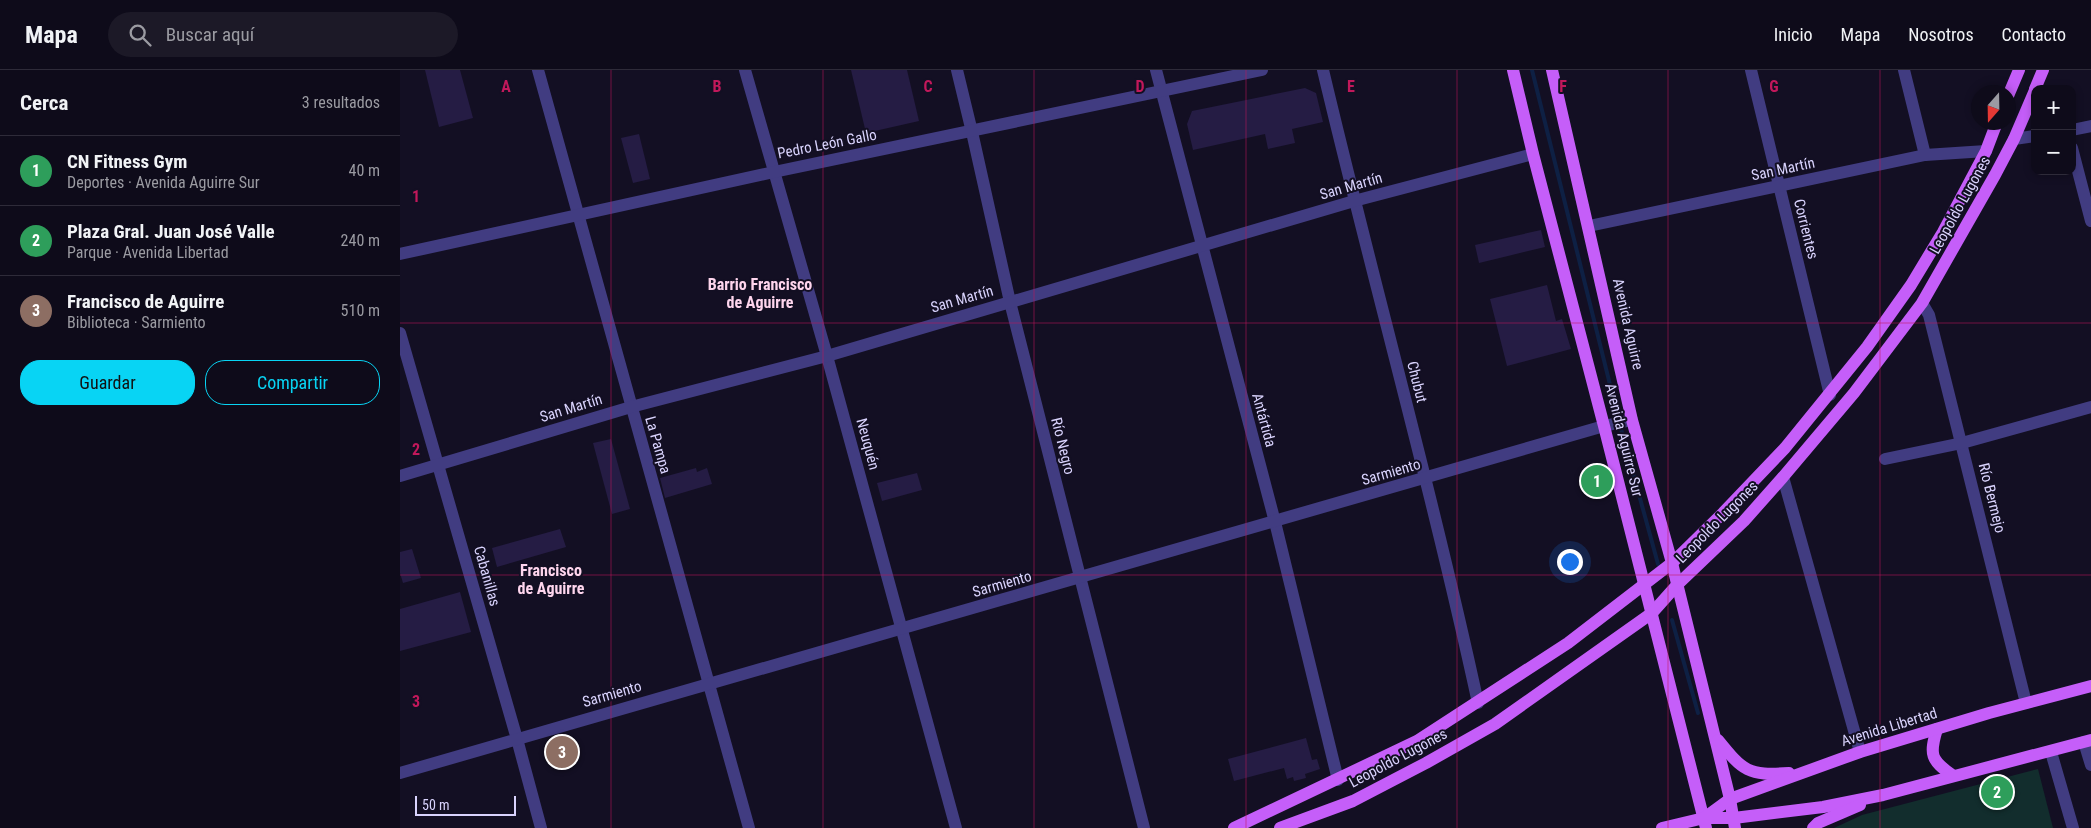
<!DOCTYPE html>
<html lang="es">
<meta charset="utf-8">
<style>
:root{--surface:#0e0b1a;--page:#1c1927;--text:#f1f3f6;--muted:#9b9ba2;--line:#2e2b39;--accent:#08d4f4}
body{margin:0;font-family:"Roboto Condensed",sans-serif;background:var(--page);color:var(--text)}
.controls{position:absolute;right:15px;top:15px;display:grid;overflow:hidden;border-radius:10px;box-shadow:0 2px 8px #0003}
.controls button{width:45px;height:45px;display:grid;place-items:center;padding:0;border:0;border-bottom:1px solid var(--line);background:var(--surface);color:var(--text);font:25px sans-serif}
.compass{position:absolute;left:1571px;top:15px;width:45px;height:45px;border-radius:50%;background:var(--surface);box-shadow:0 2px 8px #0003;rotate:200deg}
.scale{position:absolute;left:15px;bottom:12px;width:101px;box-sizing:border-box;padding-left:5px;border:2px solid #d9d3fd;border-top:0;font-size:14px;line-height:18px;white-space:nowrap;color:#d9d3fd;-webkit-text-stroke:4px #130f23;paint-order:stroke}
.you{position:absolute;left:1169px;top:491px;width:18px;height:18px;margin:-12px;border:4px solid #fff;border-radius:50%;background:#1a73e8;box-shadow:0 0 0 8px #1a73e833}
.badge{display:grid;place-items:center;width:32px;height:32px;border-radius:50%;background:var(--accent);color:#fff;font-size:16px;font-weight:700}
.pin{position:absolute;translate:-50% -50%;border:2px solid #fff;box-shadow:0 1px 5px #0006}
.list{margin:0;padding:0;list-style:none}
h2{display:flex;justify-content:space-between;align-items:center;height:65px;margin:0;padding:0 20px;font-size:21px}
h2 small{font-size:16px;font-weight:400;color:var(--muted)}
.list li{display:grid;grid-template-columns:32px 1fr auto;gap:15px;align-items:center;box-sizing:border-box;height:70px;padding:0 20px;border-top:1px solid var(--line)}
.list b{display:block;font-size:19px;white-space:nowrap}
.list p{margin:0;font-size:16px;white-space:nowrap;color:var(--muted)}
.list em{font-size:16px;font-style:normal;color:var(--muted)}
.actions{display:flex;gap:10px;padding:15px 20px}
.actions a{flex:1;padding:11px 0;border:1px solid var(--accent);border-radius:20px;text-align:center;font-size:18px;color:var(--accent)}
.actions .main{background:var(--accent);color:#111}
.icon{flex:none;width:28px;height:28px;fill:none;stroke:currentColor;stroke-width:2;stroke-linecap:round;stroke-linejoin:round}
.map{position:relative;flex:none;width:1691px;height:758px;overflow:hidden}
header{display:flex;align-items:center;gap:30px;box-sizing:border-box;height:70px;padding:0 25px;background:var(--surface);border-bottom:1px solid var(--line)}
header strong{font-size:24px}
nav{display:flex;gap:28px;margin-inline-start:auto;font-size:18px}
.search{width:350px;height:45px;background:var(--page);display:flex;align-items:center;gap:12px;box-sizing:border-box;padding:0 18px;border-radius:28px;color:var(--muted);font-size:19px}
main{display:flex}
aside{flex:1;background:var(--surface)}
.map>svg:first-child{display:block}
</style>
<header>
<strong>Mapa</strong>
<div class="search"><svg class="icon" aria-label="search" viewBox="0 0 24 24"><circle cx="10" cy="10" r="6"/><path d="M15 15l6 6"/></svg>Buscar aquí</div>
<nav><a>Inicio</a><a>Mapa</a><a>Nosotros</a><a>Contacto</a></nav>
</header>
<main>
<aside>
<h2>Cerca<small>3 resultados</small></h2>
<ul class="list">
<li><span class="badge" style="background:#2e9e5b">1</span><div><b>CN Fitness Gym</b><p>Deportes · Avenida Aguirre Sur</p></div><em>40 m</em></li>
<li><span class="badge" style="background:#2e9e5b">2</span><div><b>Plaza Gral. Juan José Valle</b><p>Parque · Avenida Libertad</p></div><em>240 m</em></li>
<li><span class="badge" style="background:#8d6e63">3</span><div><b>Francisco de Aguirre</b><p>Biblioteca · Sarmiento</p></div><em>510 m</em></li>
</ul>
<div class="actions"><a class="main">Guardar</a><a>Compartir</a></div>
</aside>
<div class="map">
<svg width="1691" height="758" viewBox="0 0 1691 758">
<rect width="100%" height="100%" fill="#130f23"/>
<path fill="#122d2d" d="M 1638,699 L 1653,758 L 1434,758 L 1462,745 Z"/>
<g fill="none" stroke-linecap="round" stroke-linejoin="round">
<g stroke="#0e2044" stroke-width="4">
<path d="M 1132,0 L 1221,359 L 1258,494"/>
<path d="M 1272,550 L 1298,643"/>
</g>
</g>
<g fill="#251c44">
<path d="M 25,0 L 60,0 L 73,48 L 39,57 Z"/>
<path d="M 451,0 L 507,0 L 519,51 L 466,63 Z"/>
<path d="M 905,18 L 916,23 L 923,52 L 892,59 L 895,73 L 868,79 L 865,64 L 793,80 L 787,54 L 792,41 Z"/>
<path d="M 239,64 L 250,109 L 233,113 L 221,68 Z"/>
<path d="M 1141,160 L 1145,177 L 1079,193 L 1075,175 Z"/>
<path d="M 1147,215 L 1156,251 L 1162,249 L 1171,279 L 1107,296 L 1090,229 Z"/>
<path d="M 211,369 L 230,439 L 212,444 L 193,373 Z"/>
<path d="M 296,398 L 297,402 L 307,398 L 312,414 L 265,428 L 260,408 Z"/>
<path d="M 517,403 L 522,420 L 482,431 L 477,413 Z"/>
<path d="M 160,459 L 166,477 L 97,497 L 92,478 Z"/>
<path d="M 12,479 L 21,508 L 3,513 L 0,503 L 0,482 Z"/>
<path d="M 60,522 L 71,562 L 0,581 L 0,539 Z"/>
<path d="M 906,668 L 912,690 L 917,689 L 920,699 L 905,704 L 906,708 L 894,711 L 893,707 L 887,709 L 884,698 L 834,711 L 828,689 Z"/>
</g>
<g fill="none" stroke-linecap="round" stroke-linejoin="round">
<g stroke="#413c81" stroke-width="12">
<path d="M 138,0 L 349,758"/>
<path d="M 345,0 L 427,286 L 556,758"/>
<path d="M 557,0 L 572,62 L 610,232 L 744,758"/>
<path d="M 756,0 L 875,452 L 938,710"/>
<path d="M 923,0 C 973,211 1032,421 1078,633"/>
<path d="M 1351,0 L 1430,325"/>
<path d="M 1504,0 L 1525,85"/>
<path d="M 1672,60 L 1691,56"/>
<path d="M 1614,69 L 1635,66"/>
<path d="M 1672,78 L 1691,151"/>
<path d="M 1189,156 L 1525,85 L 1586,81"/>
<path d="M 0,184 L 374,102 L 862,0"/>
<path d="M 1522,233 L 1529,245 L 1626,633"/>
<path d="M 0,263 L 117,669 L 141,758"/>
<path d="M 1485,389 L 1562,373 L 1691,337"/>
<path d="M 0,406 L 231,337 L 427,286 L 954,131 L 1133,84"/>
<path d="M 1383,407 L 1460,682"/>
<path d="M 1684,672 L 1691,695"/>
<path d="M 1651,682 L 1673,758"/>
<path d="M 0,703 C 401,586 803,473 1204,356 L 1232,350"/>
</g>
<g stroke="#c55ef9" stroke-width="12">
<path d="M 1113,0 L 1133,84 L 1204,356 L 1306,758"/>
<path d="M 1152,0 L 1232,350 L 1272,493 L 1330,729 L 1335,758"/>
<path d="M 1635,19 L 1643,0"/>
<path d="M 1608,26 L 1619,0"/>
<path d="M 1537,659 C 1529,685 1531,690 1552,705"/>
<path d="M 1318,670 C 1343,701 1348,706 1389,703"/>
<path d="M 1304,748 L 1330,729 L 1460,682 L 1589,643 L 1691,616"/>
<path d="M 834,758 L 1017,671 L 1168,573 L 1272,493 L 1323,443 L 1385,378 L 1467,277 L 1511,215 L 1543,162 L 1586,81 L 1597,52"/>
<path d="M 880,758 L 953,731 L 1026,693 L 1095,654 L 1252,543 L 1277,515 L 1344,451 L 1383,407 L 1454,323 L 1522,233 L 1595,105 L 1614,69 L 1635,20"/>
<path d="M 1262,758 L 1304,748 L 1334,748 L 1423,737 L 1483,725 L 1691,670"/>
<path d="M 1413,758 L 1418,753 L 1460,735"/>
</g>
</g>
<path fill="none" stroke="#c2185b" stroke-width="1" stroke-opacity="0.55" d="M 211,0 L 211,758M 423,0 L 423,758M 634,0 L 634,758M 846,0 L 846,758M 1057,0 L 1057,758M 1268,0 L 1268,758M 1480,0 L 1480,758M 0,253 L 1691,253M 0,505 L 1691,505"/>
<g text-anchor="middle" stroke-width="4" stroke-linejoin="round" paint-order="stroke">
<g font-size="15" fill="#d9d3fd" stroke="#130f23">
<text transform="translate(427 74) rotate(-11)" y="5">Pedro León Gallo</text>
<text transform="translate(1383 99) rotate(-12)" y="5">San Martín</text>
<text transform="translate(951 116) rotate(-16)" y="5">San Martín</text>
<text transform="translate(1560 135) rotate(-61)" y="5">Leopoldo Lugones</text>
<text transform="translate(1406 159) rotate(76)" y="5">Corrientes</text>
<text transform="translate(562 229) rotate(-16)" y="5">San Martín</text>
<text transform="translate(1228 254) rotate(77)" y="5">Avenida Aguirre</text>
<text transform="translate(1017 312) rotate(76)" y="5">Chubut</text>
<text transform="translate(171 338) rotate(-17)" y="5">San Martín</text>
<text transform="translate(864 350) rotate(75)" y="5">Antártida</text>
<text transform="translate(1224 370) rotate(76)" y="5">Avenida Aguirre Sur</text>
<text transform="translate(468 374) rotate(75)" y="5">Neuquén</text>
<text transform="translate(258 375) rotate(74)" y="5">La Pampa</text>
<text transform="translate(663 376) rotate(76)" y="5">Río Negro</text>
<text transform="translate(991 402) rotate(-16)" y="5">Sarmiento</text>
<text transform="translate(1592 428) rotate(76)" y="5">Río Bermejo</text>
<text transform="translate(1317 452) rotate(-45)" y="5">Leopoldo Lugones</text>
<text transform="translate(87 506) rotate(74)" y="5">Cabanillas</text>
<text transform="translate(602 514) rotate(-16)" y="5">Sarmiento</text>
<text transform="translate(212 624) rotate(-16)" y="5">Sarmiento</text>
<text transform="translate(1489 657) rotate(-17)" y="5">Avenida Libertad</text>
<text transform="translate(998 688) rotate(-28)" y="5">Leopoldo Lugones</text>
</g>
<g font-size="16" font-weight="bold" fill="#fed5ed" stroke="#130f23">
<text x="360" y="220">Barrio Francisco<tspan x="360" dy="18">de Aguirre</tspan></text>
<text x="151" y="506">Francisco<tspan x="151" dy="18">de Aguirre</tspan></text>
</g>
</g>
<g font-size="16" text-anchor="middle" font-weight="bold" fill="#c2185b" stroke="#130f23" stroke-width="4" stroke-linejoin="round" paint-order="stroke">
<text x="106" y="22">A</text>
<text x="317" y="22">B</text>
<text x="528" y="22">C</text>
<text x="740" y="22">D</text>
<text x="951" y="22">E</text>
<text x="1163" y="22">F</text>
<text x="1374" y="22">G</text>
<text x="16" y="132">1</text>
<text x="16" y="385">2</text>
<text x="16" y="637">3</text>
</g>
</svg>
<div class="controls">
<button>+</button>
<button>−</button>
</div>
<svg class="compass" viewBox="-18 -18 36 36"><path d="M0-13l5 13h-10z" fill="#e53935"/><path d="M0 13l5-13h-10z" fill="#9b9ba2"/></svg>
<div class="scale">50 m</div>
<div class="you"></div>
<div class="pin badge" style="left:1197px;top:411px;background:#2e9e5b">1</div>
<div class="pin badge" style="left:1597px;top:722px;background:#2e9e5b">2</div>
<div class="pin badge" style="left:162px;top:682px;background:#8d6e63">3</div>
</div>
</main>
